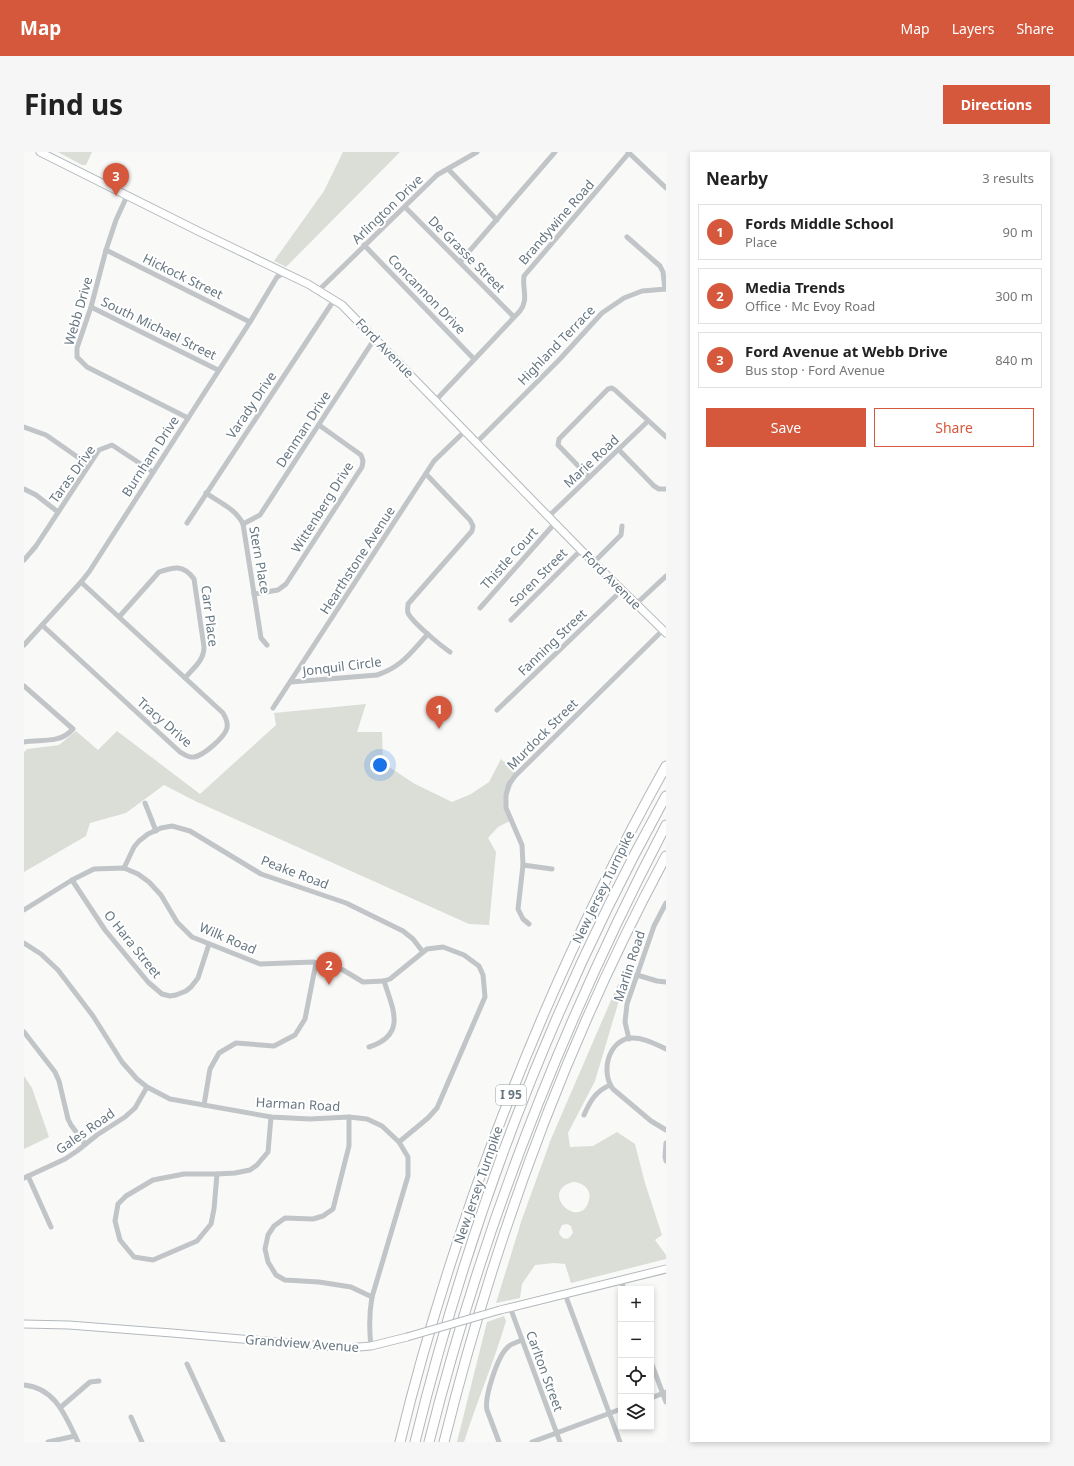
<!DOCTYPE html>
<meta charset="utf-8">
<style>
:root{--surface:#fff;--page:#f6f6f6;--text:#222;--muted:#767676;--line:#e0e0e0;--accent:#d5583c}
body{margin:0;font-family:"Noto Sans",sans-serif;background:var(--page);color:var(--text)}
.controls{position:absolute;right:12px;bottom:12px;display:grid;overflow:hidden;border-radius:0px;box-shadow:0 2px 6px #0003}
.controls button{width:36px;height:36px;display:grid;place-items:center;padding:0;border:0;border-bottom:1px solid var(--line);background:var(--surface);color:var(--text);font:20px sans-serif}
.you{position:absolute;left:356px;top:613px;width:14px;height:14px;margin:-10px;border:3px solid #fff;border-radius:50%;background:#1a73e8;box-shadow:0 0 0 6px #1a73e833}
.badge{display:grid;place-items:center;width:26px;height:26px;border-radius:50%;background:var(--accent);color:#fff;font-size:13px;font-weight:700}
.pin{position:absolute;translate:-50% -33px;filter:drop-shadow(0 1px 2px #0008)}
.pin::after{content:'';position:absolute;top:21px;width:14px;height:12px;background:inherit;clip-path:polygon(0 0,100% 0,50% 100%)}
.list{margin:0;padding:0;list-style:none}
h2{display:flex;justify-content:space-between;align-items:center;height:52px;margin:0;padding:0 16px;font-size:17px}
h2 small{font-size:13px;font-weight:400;color:var(--muted)}
.list li{display:grid;grid-template-columns:26px 1fr auto;gap:12px;align-items:center;box-sizing:border-box;height:56px;margin:0 8px 8px;padding:0 8px;border:1px solid var(--line);border-radius:0px}
.list b{display:block;font-size:15px;white-space:nowrap}
.list p{margin:0;font-size:13px;white-space:nowrap;color:var(--muted)}
.list em{font-size:13px;font-style:normal;color:var(--muted)}
.actions{display:flex;gap:8px;padding:12px 16px}
.actions a{flex:1;padding:9px 0;border:1px solid var(--accent);border-radius:0px;text-align:center;font-size:14px;color:var(--accent)}
.actions .main{background:var(--accent);color:#fff}
.icon{flex:none;width:22px;height:22px;fill:none;stroke:currentColor;stroke-width:2;stroke-linecap:round;stroke-linejoin:round}
.map{position:relative;flex:none;width:642px;height:1290px;overflow:hidden;border-radius:0px}
header{display:flex;align-items:center;gap:24px;box-sizing:border-box;height:56px;padding:0 20px;background:var(--accent);color:#fff}
header strong{font-size:19px}
nav{display:flex;gap:22px;margin-inline-start:auto;font-size:14px}
.intro{display:flex;align-items:center;justify-content:space-between;box-sizing:border-box;height:96px;padding:0 24px}
h1{margin:0;font-size:28px}
.button{padding:10px 18px;border-radius:0px;background:var(--accent);color:#fff;font-size:14px;font-weight:700}
main{display:flex;gap:24px;padding:0 24px}
aside{flex:1;background:var(--surface);border-radius:0px;box-shadow:0 2px 6px #0003}
.map>svg:first-child{display:block}
</style>
<header>
<strong>Map</strong>
<nav><a>Map</a><a>Layers</a><a>Share</a></nav>
</header>
<div class="intro"><h1>Find us</h1><a class="button">Directions</a></div>
<main>
<div class="map">
<svg width="642" height="1290" viewBox="0 0 642 1290">
<rect width="100%" height="100%" fill="#f9f9f8"/>
<g fill="#daded7" fill-rule="evenodd">
<path d="M 34,0 L 68,0 L 62,13 L 58,13 Z"/>
<path d="M 319,0 L 376,0 L 262,115 L 250,109 L 300,39 Z"/>
<path d="M 342,552 L 333,580 L 358,580 L 359,611 L 391,632 L 428,650 L 447,642 L 465,630 L 477,607 L 493,622 L 482,648 L 488,668 L 474,675 L 464,686 L 472,700 L 465,773 L 445,772 L 171,649 L 140,633 L 102,661 L 66,671 L 62,684 L 0,720 L 0,600 L 3,597 L 35,593 L 52,579 L 74,598 L 93,579 L 176,642 L 252,573 L 250,561 Z"/>
<path d="M 594,832 L 599,835 L 571,929 L 544,981 L 546,995 L 569,994 L 593,980 L 611,992 L 621,1031 L 638,1083 L 631,1088 L 642,1103 L 642,1107 L 547,1131 L 541,1112 L 530,1111 L 511,1113 L 498,1132 L 496,1146 L 472,1151 L 498,1067 L 527,987 ZM 549,1030 C 558,1030 568,1037 565,1048 C 557,1080 513,1040 549,1030 ZM 543,1072 L 547,1074 L 549,1081 L 545,1086 C 540,1088 536,1085 535,1080 L 538,1073 Z"/>
<path d="M 0,924 L 8,936 L 25,985 L 0,997 Z"/>
<path d="M 480,1164 L 482,1169 C 470,1210 453,1249 440,1290 L 433,1290 L 463,1170 Z"/>
</g>
<g fill="none" stroke-linecap="round" stroke-linejoin="round">
<defs>
<g id="secondary">
<path d="M 16,0 L 178,81 L 284,132 L 318,153 L 557,398 L 642,481"/>
<path d="M 476,1158 L 642,1117"/>
<path d="M 0,1172 L 45,1173 L 148,1181 L 323,1196 L 347,1194 L 383,1185"/>
</g>
<g id="highway">
<path d="M 376,1290 C 396,1207 421,1125 449,1044 C 501,896 565,751 642,614"/>
<path d="M 391,1290 C 446,1065 530,846 642,644"/>
<path d="M 405,1290 C 459,1074 539,870 642,673"/>
<path d="M 420,1290 C 470,1088 543,888 642,704"/>
</g>
</defs>
<use href="#secondary" stroke="#b3b9bd" stroke-width="9"/>
<use href="#highway" stroke="#b4b8bb" stroke-width="11"/>
<g stroke="#c1c5c8" stroke-width="5">
<path d="M 604,0 L 642,36"/>
<path d="M 424,17 L 473,68"/>
<path d="M 103,44 L 92,68 L 82,98 L 67,155 L 53,196 L 53,205 L 63,215 L 164,266"/>
<path d="M 381,55 L 490,165"/>
<path d="M 603,85 L 636,114 L 639,120 L 641,137"/>
<path d="M 340,93 L 450,207"/>
<path d="M 82,98 L 226,170"/>
<path d="M 436,110 L 531,0"/>
<path d="M 294,139 L 413,23 L 453,0"/>
<path d="M 67,155 L 194,218"/>
<path d="M 412,248 L 496,159 C 505,147 498,138 500,124 L 605,1"/>
<path d="M 0,275 L 22,283 L 65,313"/>
<path d="M 453,290 L 535,208 L 578,161 L 600,146 L 618,139 L 642,137"/>
<path d="M 595,298 L 630,334 L 635,337 L 642,337"/>
<path d="M 402,322 L 446,368 L 449,374 L 448,379 L 384,452 C 384,455 383,458 384,461 C 388,470 416,493 426,500"/>
<path d="M 565,325 L 534,293 L 535,287 L 584,237 L 588,236 L 591,238 L 642,285"/>
<path d="M 0,337 L 12,343 L 34,360"/>
<path d="M 182,341 C 195,350 212,357 219,372 L 237,486 L 243,493"/>
<path d="M 525,364 L 624,269"/>
<path d="M 163,371 L 310,148"/>
<path d="M 219,372 L 236,363 L 351,186"/>
<path d="M 0,408 L 12,394 L 75,298 L 88,293 L 129,320"/>
<path d="M 570,410 L 597,383 L 598,374"/>
<path d="M 230,442 L 254,438 L 262,432 L 338,315 L 339,309 L 337,303 L 295,273"/>
<path d="M 612,452 L 642,424"/>
<path d="M 456,456 L 531,371"/>
<path d="M 95,465 L 135,420 C 150,415 159,412 170,427 L 180,495 C 180,509 169,516 161,526"/>
<path d="M 487,468 L 557,398"/>
<path d="M 18,473 L 156,600 C 160,602 165,606 170,605 C 179,604 201,585 203,576 C 204,571 202,566 199,561 L 57,430"/>
<path d="M 0,493 L 57,430 L 65,420 L 226,170 L 253,125 L 260,121"/>
<path d="M 267,530 L 353,523 C 378,515 387,500 404,482"/>
<path d="M 0,534 L 49,577 C 36,592 18,587 0,590"/>
<path d="M 249,556 L 410,309 L 442,278"/>
<path d="M 473,558 L 598,438"/>
<path d="M 121,651 L 132,679"/>
<path d="M 499,713 L 528,717"/>
<path d="M 100,716 L 110,695 L 115,689 L 124,682 L 137,676 L 148,674 L 166,679 L 237,722 L 322,751 L 379,779 L 389,787 L 399,800"/>
<path d="M 48,728 L 81,778 L 124,830 L 138,842 L 146,844 L 152,843 L 162,839 L 167,835 L 174,826 L 185,792"/>
<path d="M 0,758 L 48,728 L 70,717 L 100,716 L 114,722 L 125,730 L 137,743 L 153,770 L 168,785 L 236,812 L 289,810 L 319,818 L 339,830 L 360,829 L 366,827 L 403,797 L 419,795 L 440,803 L 455,814 L 459,823 L 461,845 L 413,956 L 404,966 L 375,990"/>
<path d="M 505,772 L 499,767 L 494,757 L 499,713 L 498,693 L 482,656 L 482,643 L 485,632 L 491,624 L 639,478"/>
<path d="M 0,791 L 17,802 L 34,818 L 69,864 L 98,910 L 113,927 L 123,935 L 146,947 L 247,965 L 286,967 L 325,965 L 343,967 L 358,974 L 375,990 L 384,1005 L 384,1024 L 348,1145 C 345,1162 345,1177 347,1194"/>
<path d="M 613,823 L 633,829 L 642,830"/>
<path d="M 0,880 L 31,920 L 35,929 L 44,967 L 47,973 L 61,992"/>
<path d="M 605,887 L 601,870 L 603,852 L 630,774 L 642,751"/>
<path d="M 345,895 C 383,883 369,857 360,829"/>
<path d="M 642,897 C 631,892 619,885 606,886 C 583,890 577,921 589,937 L 627,969 L 642,978"/>
<path d="M 180,953 L 186,917 L 195,901 L 212,891 L 250,894 L 271,883 L 281,867 L 292,811"/>
<path d="M 560,963 C 566,949 572,939 586,933"/>
<path d="M 325,965 L 325,994 L 309,1057 L 299,1064 L 289,1067 L 261,1066 L 250,1074 L 244,1083 L 241,1097 L 244,1110 L 252,1123 L 261,1128 L 295,1130 L 327,1135 L 348,1145"/>
<path d="M 642,991 L 641,1005 L 642,1009"/>
<path d="M 160,1022 L 193,1022 L 190,1057 L 187,1072 L 173,1089 L 129,1108 L 110,1105 L 96,1088 L 91,1069 L 94,1052 L 102,1044 L 129,1028 Z"/>
<path d="M 193,1022 L 211,1021 L 226,1018 L 233,1013 L 244,1000 L 247,965"/>
<path d="M 4,1024 L 27,1075"/>
<path d="M 0,1026 L 41,1007 L 53,999 L 73,983 L 101,965 L 111,956 L 123,935"/>
<path d="M 597,1129 L 600,1137"/>
<path d="M 541,1142 L 596,1290"/>
<path d="M 486,1155 L 536,1290"/>
<path d="M 627,1210 L 642,1250"/>
<path d="M 163,1212 L 199,1290"/>
<path d="M 0,1233 C 32,1236 42,1265 54,1290"/>
<path d="M 627,1246 L 642,1240"/>
<path d="M 37,1255 L 66,1230 L 75,1229"/>
<path d="M 107,1265 L 118,1290"/>
<path d="M 24,1290 L 51,1284"/>
<path d="M 475,1290 L 463,1258 C 460,1245 474,1203 484,1195 C 488,1191 494,1190 498,1188"/>
<path d="M 508,1290 L 597,1257"/>
</g>
<use href="#secondary" stroke="#fff" stroke-width="7"/>
<use href="#highway" stroke="#fff" stroke-width="9"/>
<defs>
<path id="secondary-bridge" d="M 383,1185 L 476,1158"/>
</defs>
<use href="#secondary-bridge" stroke="#b3b9bd" stroke-width="9" stroke-linecap="butt"/>
<use href="#secondary-bridge" stroke="#fff" stroke-width="7"/>
</g>
<g text-anchor="middle" stroke-width="4" stroke-linejoin="round" paint-order="stroke">
<rect fill="#fff" stroke="#949fa6" stroke-width="1" x="472" y="933" width="30" height="20" rx="3"/>
<g font-size="12" font-weight="bold" fill="#667680">
<text x="487" y="947">I 95</text>
</g>
<g font-size="13" fill="#667680" stroke="#fff">
<text transform="translate(363 57) rotate(-44)" y="5">Arlington Drive</text>
<text transform="translate(532 70) rotate(-49)" y="5">Brandywine Road</text>
<text transform="translate(443 102) rotate(45)" y="5">De Grasse Street</text>
<text transform="translate(159 124) rotate(26)" y="5">Hickock Street</text>
<text transform="translate(403 142) rotate(46)" y="5">Concannon Drive</text>
<text transform="translate(54 159) rotate(-74)" y="5">Webb Drive</text>
<text transform="translate(135 176) rotate(26)" y="5">South Michael Street</text>
<text transform="translate(532 193) rotate(-46)" y="5">Highland Terrace</text>
<text transform="translate(361 196) rotate(46)" y="5">Ford Avenue</text>
<text transform="translate(227 253) rotate(-56)" y="5">Varady Drive</text>
<text transform="translate(279 277) rotate(-57)" y="5">Denman Drive</text>
<text transform="translate(126 304) rotate(-57)" y="5">Burnham Drive</text>
<text transform="translate(567 309) rotate(-43)" y="5">Marie Road</text>
<text transform="translate(48 322) rotate(-54)" y="5">Taras Drive</text>
<text transform="translate(298 355) rotate(-58)" y="5">Wittenberg Drive</text>
<text transform="translate(485 406) rotate(-48)" y="5">Thistle Court</text>
<text transform="translate(236 408) rotate(80)" y="5">Stern Place</text>
<text transform="translate(333 408) rotate(-57)" y="5">Hearthstone Avenue</text>
<text transform="translate(514 425) rotate(-45)" y="5">Soren Street</text>
<text transform="translate(588 428) rotate(45)" y="5">Ford Avenue</text>
<text transform="translate(186 464) rotate(83)" y="5">Carr Place</text>
<text transform="translate(528 490) rotate(-44)" y="5">Fanning Street</text>
<text transform="translate(318 514) rotate(-7)" y="5">Jonquil Circle</text>
<text transform="translate(141 570) rotate(41)" y="5">Tracy Drive</text>
<text transform="translate(518 582) rotate(-45)" y="5">Murdock Street</text>
<text transform="translate(271 720) rotate(21)" y="5">Peake Road</text>
<text transform="translate(579 735) rotate(-64)" y="5">New Jersey Turnpike</text>
<text transform="translate(204 786) rotate(23)" y="5">Wilk Road</text>
<text transform="translate(109 792) rotate(51)" y="5">O Hara Street</text>
<text transform="translate(605 814) rotate(-72)" y="5">Marlin Road</text>
<text transform="translate(274 952) rotate(3)" y="5">Harman Road</text>
<text transform="translate(61 979) rotate(-35)" y="5">Gales Road</text>
<text transform="translate(454 1033) rotate(-71)" y="5">New Jersey Turnpike</text>
<text transform="translate(278 1191) rotate(4)" y="5">Grandview Avenue</text>
<text transform="translate(521 1219) rotate(70)" y="5">Carlton Street</text>
</g>
</g>
</svg>
<div class="controls">
<button>+</button>
<button>−</button>
<button><svg class="icon" aria-label="locate" viewBox="0 0 24 24"><circle cx="12" cy="12" r="6"/><path d="M12 2v4M12 18v4M2 12h4M18 12h4"/></svg></button>
<button><svg class="icon" aria-label="layers" viewBox="0 0 24 24"><path d="M12 4l9 5-9 5-9-5zM3 14l9 5 9-5"/></svg></button>
</div>
<div class="you"></div>
<div class="pin badge" style="left:415px;top:577px">1</div>
<div class="pin badge" style="left:305px;top:833px">2</div>
<div class="pin badge" style="left:92px;top:44px">3</div>
</div>
<aside>
<h2>Nearby<small>3 results</small></h2>
<ul class="list">
<li><span class="badge">1</span><div><b>Fords Middle School</b><p>Place</p></div><em>90 m</em></li>
<li><span class="badge">2</span><div><b>Media Trends</b><p>Office · Mc Evoy Road</p></div><em>300 m</em></li>
<li><span class="badge">3</span><div><b>Ford Avenue at Webb Drive</b><p>Bus stop · Ford Avenue</p></div><em>840 m</em></li>
</ul>
<div class="actions"><a class="main">Save</a><a>Share</a></div>
</aside>
</main>
